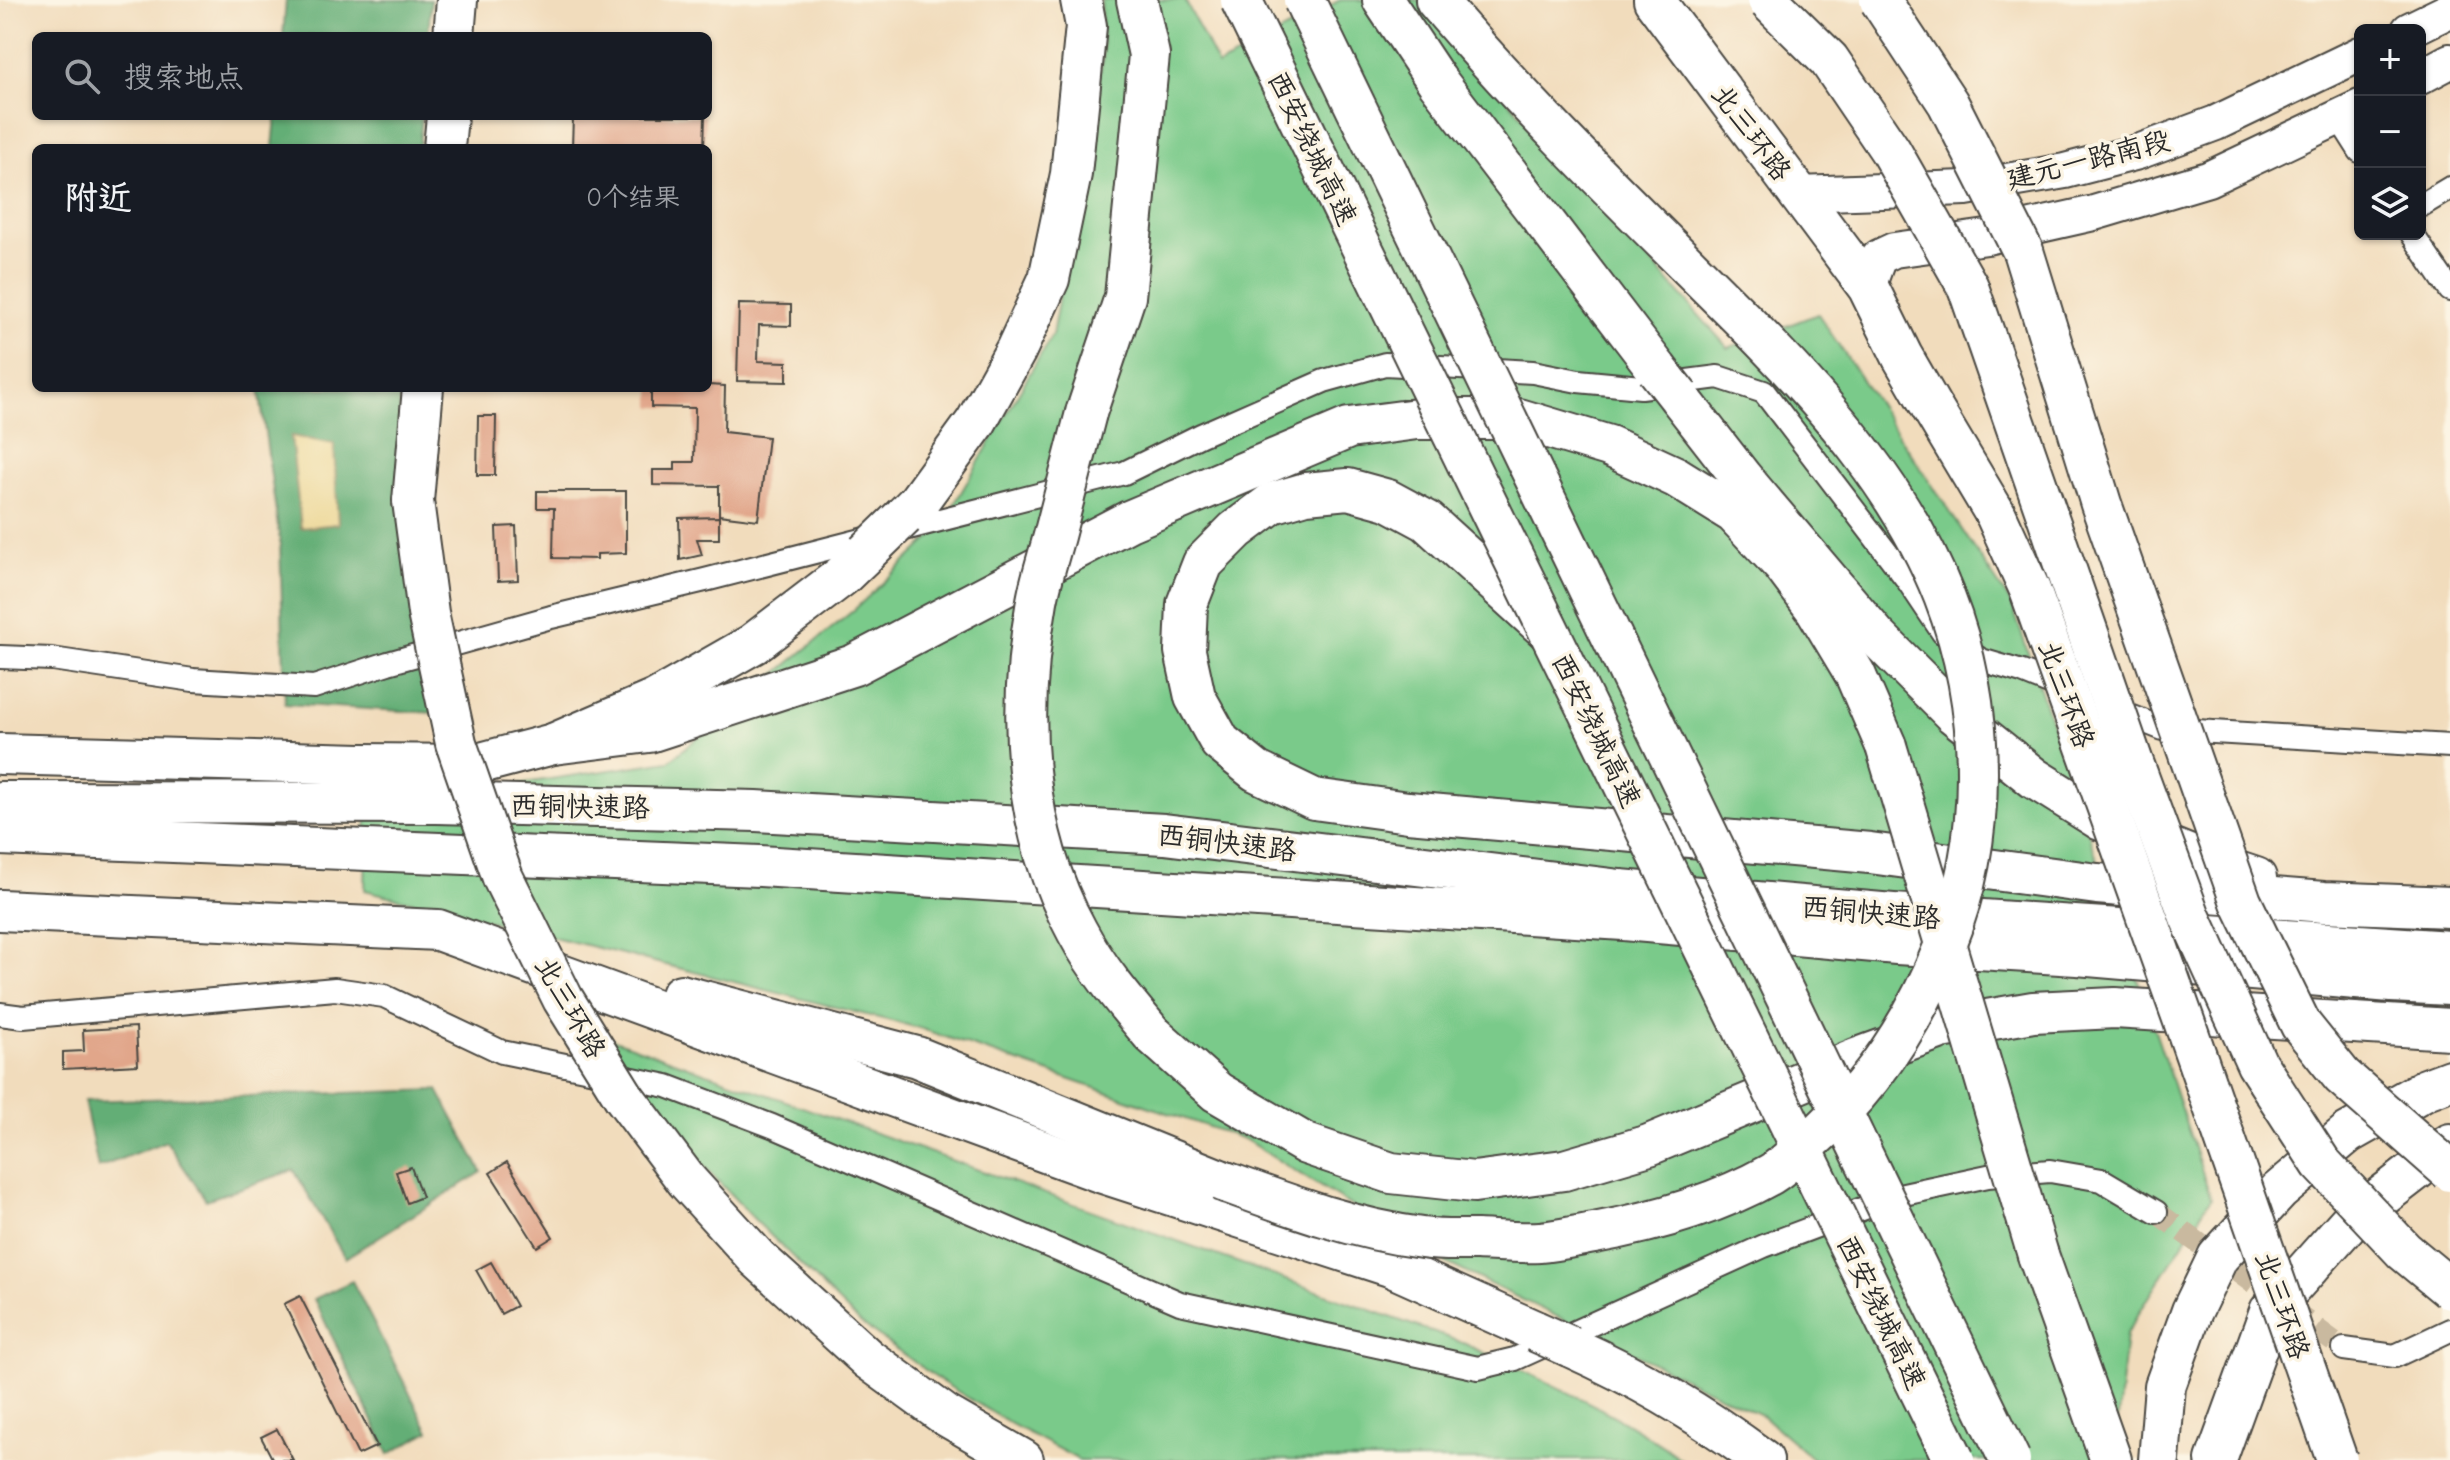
<!DOCTYPE html>
<html lang="zh">
<meta charset="utf-8">
<style>
:root{--surface:#171b24;--page:#20242c;--text:#f1f3f6;--muted:#9ea1a6;--line:#363941}
body{margin:0;font-family:"Comic Neue","LXGW WenKai TC",sans-serif;background:var(--page);color:var(--text)}
.controls{position:absolute;right:24px;top:24px;display:grid;overflow:hidden;border-radius:12px;box-shadow:0 2px 6px #0004}
.controls button{width:72px;height:72px;display:grid;place-items:center;padding:0;border:0;border-bottom:2px solid var(--line);background:var(--surface);color:var(--text);font:40px sans-serif}
.list{margin:0;padding:0;list-style:none}
h2{display:flex;justify-content:space-between;align-items:center;height:104px;margin:0;padding:0 32px;font-size:34px}
h2 small{font-size:26px;font-weight:400;color:var(--muted)}
.icon{flex:none;width:44px;height:44px;fill:none;stroke:currentColor;stroke-width:2;stroke-linecap:round;stroke-linejoin:round}
.map{position:relative;flex:none;width:2450px;height:1460px;overflow:hidden}
.search{position:absolute;background:var(--surface);box-shadow:0 2px 6px #0004;left:32px;top:32px;width:680px;height:88px;display:flex;align-items:center;gap:20px;box-sizing:border-box;padding:0 28px;border-radius:12px;color:var(--muted);font-size:30px}
.panel{position:absolute;background:var(--surface);box-shadow:0 2px 6px #0004;left:32px;top:144px;width:680px;height:248px;border-radius:12px}
.map>svg:first-child{display:block}
</style>
<div class="map">
<svg width="2450" height="1460" viewBox="0 0 2450 1460">
<rect width="100%" height="100%" fill="#fcf5e5"/>
<filter id="ink" filterUnits="userSpaceOnUse"><feTurbulence type="fractalNoise" baseFrequency=".0125" numOctaves="2"/><feDisplacementMap in="SourceGraphic" scale="16" xChannelSelector="R" yChannelSelector="G"/><feConvolveMatrix kernelMatrix="1 2 1 2 8 2 1 2 1" color-interpolation-filters="sRGB"/></filter>
<filter id="wash" filterUnits="userSpaceOnUse"><feTurbulence type="fractalNoise" baseFrequency=".006" numOctaves="4" result="noise"/><feDisplacementMap in="SourceGraphic" scale="32" xChannelSelector="R" yChannelSelector="G"/><feGaussianBlur stdDeviation="1.8" result="paint"/><feColorMatrix in="noise" values="0 0 0 0 0 0 0 0 0 0 0 0 0 0 0 0 0 1.4 0 .05"/><feComposite in="paint" operator="in"/></filter>
<g filter="url(#wash)">
<rect width="100%" height="100%" fill="#f1dcbc"/>
<g fill="#7aca8a" stroke="#527a5a" stroke-width="2">
<path d="M 1101,0 L 1185,0 L 1218,66 L 1340,0 L 1419,0 L 1728,348 L 1818,314 L 2012,605 L 2211,1198 L 2126,1334 L 2114,1460 L 1814,1460 L 1763,1416 L 1430,1255 L 1244,1139 L 919,1028 L 365,890 L 367,807 L 669,761 L 854,610 L 940,529 L 1052,335 L 1103,57 Z"/>
<path d="M 609,1038 L 1463,1343 C 1537,1378 1617,1410 1682,1460 L 1079,1460 L 1011,1424 L 942,1382 L 860,1323 L 755,1220 L 701,1163 L 657,1111 Z"/>
</g>
<g fill="#63ae76" stroke="#476c50" stroke-width="2">
<path d="M 286,0 L 431,0 L 428,36 L 283,36 Z"/>
<path d="M 276,116 L 422,116 L 419,148 L 273,148 Z"/>
<path d="M 259,388 L 399,388 L 408,580 L 434,713 L 285,704 L 280,542 Z"/>
<path d="M 438,1090 L 482,1172 L 345,1258 L 294,1170 L 206,1200 L 166,1141 L 98,1168 L 84,1101 Z"/>
<path d="M 352,1281 L 429,1431 L 389,1454 L 314,1299 Z"/>
</g>
<path fill="#eeda9e" stroke="#8c8264" stroke-width="2" d="M 291,436 L 334,444 L 338,524 L 301,528 Z"/>
<g id="blocks">
<g fill="#e1a68a">
<path d="M 573,116 L 705,116 L 704,148 L 572,148 Z"/>
<path d="M 739,304 L 791,305 L 791,326 L 759,325 L 758,361 L 787,362 L 787,382 L 737,381 Z"/>
<path d="M 708,385 L 725,386 L 724,432 L 768,437 L 758,520 L 719,515 L 719,486 L 653,485 L 653,470 L 675,470 L 675,462 L 694,462 L 695,408 L 651,407 L 651,388 L 708,388 Z"/>
<path d="M 478,416 L 496,416 L 495,475 L 477,475 Z"/>
<path d="M 537,491 L 626,491 L 626,553 L 597,554 L 597,559 L 553,558 L 554,508 L 537,508 Z"/>
<path d="M 719,517 L 719,539 L 697,539 L 702,555 L 680,560 L 679,518 Z"/>
<path d="M 516,526 L 518,580 L 498,581 L 496,527 Z"/>
<path d="M 136,1027 L 138,1065 L 63,1069 L 63,1052 L 84,1051 L 83,1030 Z"/>
<path d="M 507,1162 L 553,1237 L 537,1247 L 490,1173 Z"/>
<path d="M 411,1167 L 422,1197 L 407,1203 L 396,1172 Z"/>
<path d="M 491,1262 L 516,1306 L 501,1314 L 476,1270 Z"/>
<path d="M 300,1296 L 377,1446 L 358,1455 L 284,1304 Z"/>
<path d="M 277,1429 L 293,1460 L 273,1460 L 261,1437 Z"/>
</g>
</g>
</g>
<g filter="url(#ink)">
<use href="#blocks" fill-opacity="0" stroke="#494641" stroke-width="2"/>
<g fill="none" stroke-linecap="round" stroke-linejoin="round">
<path stroke="#c9b99f" stroke-width="22" stroke-dasharray="22 11" stroke-linecap="butt" d="M 2156,1212 L 2344,1349"/>
<defs>
<g id="street">
<path d="M 2339,118 L 2360,151"/>
<path d="M 2420,206 L 2450,188"/>
<path d="M 2412,234 L 2450,290"/>
<path d="M 0,657 L 52,659 L 193,680 L 314,687 L 388,663 L 551,617 L 705,580 L 1124,473 L 1201,435 L 1324,381 L 1385,364 L 1533,372 L 1578,381 L 1641,387 L 1718,377 L 1764,392 L 1906,578 L 1943,633 L 1981,660 L 2022,672 L 2066,690"/>
<path d="M 2113,709 L 2163,729 L 2450,746"/>
<path d="M 0,1014 L 23,1017 L 335,989 L 384,996 L 502,1052 L 667,1086 L 772,1126 L 1180,1303 L 1478,1368 L 1515,1359 L 1764,1246 L 1899,1195 L 1988,1176 L 2050,1171 L 2102,1180 L 2156,1212"/>
<path d="M 2344,1349 L 2395,1356 L 2450,1330"/>
</g>
<g id="primary">
<path d="M 2409,30 L 2450,10"/>
<path d="M 2420,77 L 2450,61"/>
<path d="M 1798,194 L 1966,188 L 2065,171 L 2138,152 L 2216,123 L 2360,54"/>
<path d="M 1868,287 L 1879,257 L 1894,250 L 1987,237 L 2094,213 L 2208,179 L 2360,107"/>
</g>
<g id="highway">
<path d="M 1383,0 L 1437,81 L 1657,369"/>
<path d="M 1436,0 C 1533,115 1642,219 1748,325"/>
<path d="M 1654,0 L 1868,287 L 1902,356 L 1932,408"/>
<path d="M 454,36 L 457,0"/>
<path d="M 444,148 L 447,116"/>
<path d="M 1679,397 L 1742,478 L 1876,636 L 1954,714 L 2034,778 L 2101,820 L 2193,857 L 2256,878"/>
<path d="M 1086,413 L 1125,297 L 1149,55 L 1137,0"/>
<path d="M 413,501 L 423,388"/>
<path d="M 904,516 L 917,503 L 976,422 L 1016,350 L 1049,279 L 1071,174 L 1086,26 L 1081,0"/>
<path d="M 1549,632 L 1427,521 L 1388,500 L 1348,489 L 1306,493 L 1272,503 L 1236,530 L 1203,563 L 1187,604 L 1185,651 L 1195,697 L 1220,742 L 1256,771 L 1314,799 L 1408,812 L 1870,853 L 2097,884 L 2324,902 L 2450,907"/>
<path d="M 553,744 L 649,732 L 854,665 L 1129,521 L 1349,428 L 1417,419 L 1519,419 L 1609,446 L 1676,477 L 1734,513 L 1783,565 L 1816,609 L 1855,674 L 1886,746"/>
<path d="M 0,754 L 361,764 L 473,765 L 553,744 L 655,700 L 753,644 L 842,576 L 866,553"/>
<path d="M 0,802 L 437,803 L 756,811 L 1164,834 L 1620,890 L 1893,914 L 2450,951"/>
<path d="M 0,835 L 760,866 L 1624,920 L 1897,944 L 2077,955 L 2391,982 L 2450,985"/>
<path d="M 0,910 L 438,930 L 1100,1172 L 1390,1266 L 1535,1331"/>
<path d="M 681,995 L 917,1057 L 1220,1180"/>
<path d="M 1152,1034 L 1217,1092 L 1306,1144 L 1391,1173 L 1474,1182 L 1564,1170 L 1649,1145 L 1856,1059 L 1941,1028 L 2033,1012 L 2115,1008 L 2450,1029"/>
<path d="M 2038,1255 L 2111,1460"/>
<path d="M 757,1258 L 868,1359 L 945,1415 L 1023,1460"/>
<path d="M 1571,1347 C 1638,1377 1704,1416 1763,1460"/>
<path d="M 2159,1460 L 2165,1386 L 2192,1311 L 2218,1257 L 2279,1191 L 2348,1133 L 2426,1089 L 2450,1080"/>
<path d="M 2216,1460 L 2270,1311 L 2350,1221 L 2450,1144"/>
</g>
</defs>
<use href="#street" stroke="#494641" stroke-width="26"/>
<use href="#primary" stroke="#494641" stroke-width="38"/>
<use href="#highway" stroke="#494641" stroke-width="44"/>
<use href="#street" stroke="#fff" stroke-width="22"/>
<use href="#primary" stroke="#fff" stroke-width="34"/>
<use href="#highway" stroke="#fff" stroke-width="40"/>
<defs>
<g id="highway-bridge">
<path d="M 1241,0 L 1954,1460"/>
<path d="M 1304,0 L 2010,1460"/>
<path d="M 1768,0 L 1829,60 L 1890,150 L 1968,287 L 2132,760 L 2190,917 L 2257,1064 L 2321,1163 L 2404,1251 L 2450,1289"/>
<path d="M 1880,0 L 1948,103 L 2023,251 L 2101,504 L 2241,902 L 2301,1025 L 2342,1076 L 2450,1171"/>
<path d="M 1657,369 L 1679,397"/>
<path d="M 1932,408 L 1996,515 L 2030,590 L 2185,1024 L 2337,1460"/>
<path d="M 1086,413 C 1075,454 1065,495 1054,536 C 1048,558 1041,579 1037,601 C 1017,711 1022,831 1077,931 C 1097,969 1125,1002 1152,1034"/>
<path d="M 413,501 L 428,613 L 456,743 L 503,878 L 563,999 L 624,1097 L 687,1181 L 757,1258"/>
<path d="M 866,553 L 904,516"/>
<path d="M 1886,746 L 2038,1255"/>
<path d="M 1220,1180 C 1286,1204 1352,1229 1422,1238 C 1440,1241 1459,1240 1477,1240 C 1498,1241 1519,1243 1540,1242 C 1557,1241 1576,1236 1594,1233 C 1655,1222 1716,1205 1771,1174 C 1784,1166 1795,1154 1807,1144 C 1869,1091 1914,1023 1944,947 C 1989,837 1987,706 1944,596 C 1903,491 1826,404 1748,325"/>
<path d="M 1535,1331 L 1571,1347"/>
</g>
</defs>
<use href="#highway-bridge" stroke="#494641" stroke-width="44" stroke-linecap="butt"/>
<use href="#highway-bridge" stroke="#fff" stroke-width="40"/>
</g>
</g>
<g text-anchor="middle" stroke-width="7" stroke-linejoin="round" paint-order="stroke">
<g font-size="28" fill="#2b2b2b" stroke="#fcf5e5">
<text transform="translate(1752 132) rotate(53)" y="10">北三环路</text>
<text transform="translate(1313 148) rotate(64)" y="10">西安绕城高速</text>
<text transform="translate(2088 159) rotate(-14)" y="10">建元一路南段</text>
<text transform="translate(2067 694) rotate(70)" y="10">北三环路</text>
<text transform="translate(1597 730) rotate(64)" y="10">西安绕城高速</text>
<text transform="translate(580 806) rotate(1)" y="10">西铜快速路</text>
<text transform="translate(1227 842) rotate(7)" y="10">西铜快速路</text>
<text transform="translate(1871 912) rotate(5)" y="10">西铜快速路</text>
<text transform="translate(571 1007) rotate(60)" y="10">北三环路</text>
<text transform="translate(2283 1305) rotate(71)" y="10">北三环路</text>
<text transform="translate(1882 1312) rotate(64)" y="10">西安绕城高速</text>
</g>
</g>
</svg>
<div class="controls">
<button>+</button>
<button>−</button>
<button><svg class="icon" aria-label="layers" viewBox="0 0 24 24"><path d="M12 4l9 5-9 5-9-5zM3 14l9 5 9-5"/></svg></button>
</div>
<div class="search"><svg class="icon" aria-label="search" viewBox="0 0 24 24"><circle cx="10" cy="10" r="6"/><path d="M15 15l6 6"/></svg>搜索地点</div>
<section class="panel">
<h2>附近<small>0个结果</small></h2>
<ul class="list">
</ul>
</section>
</div>
